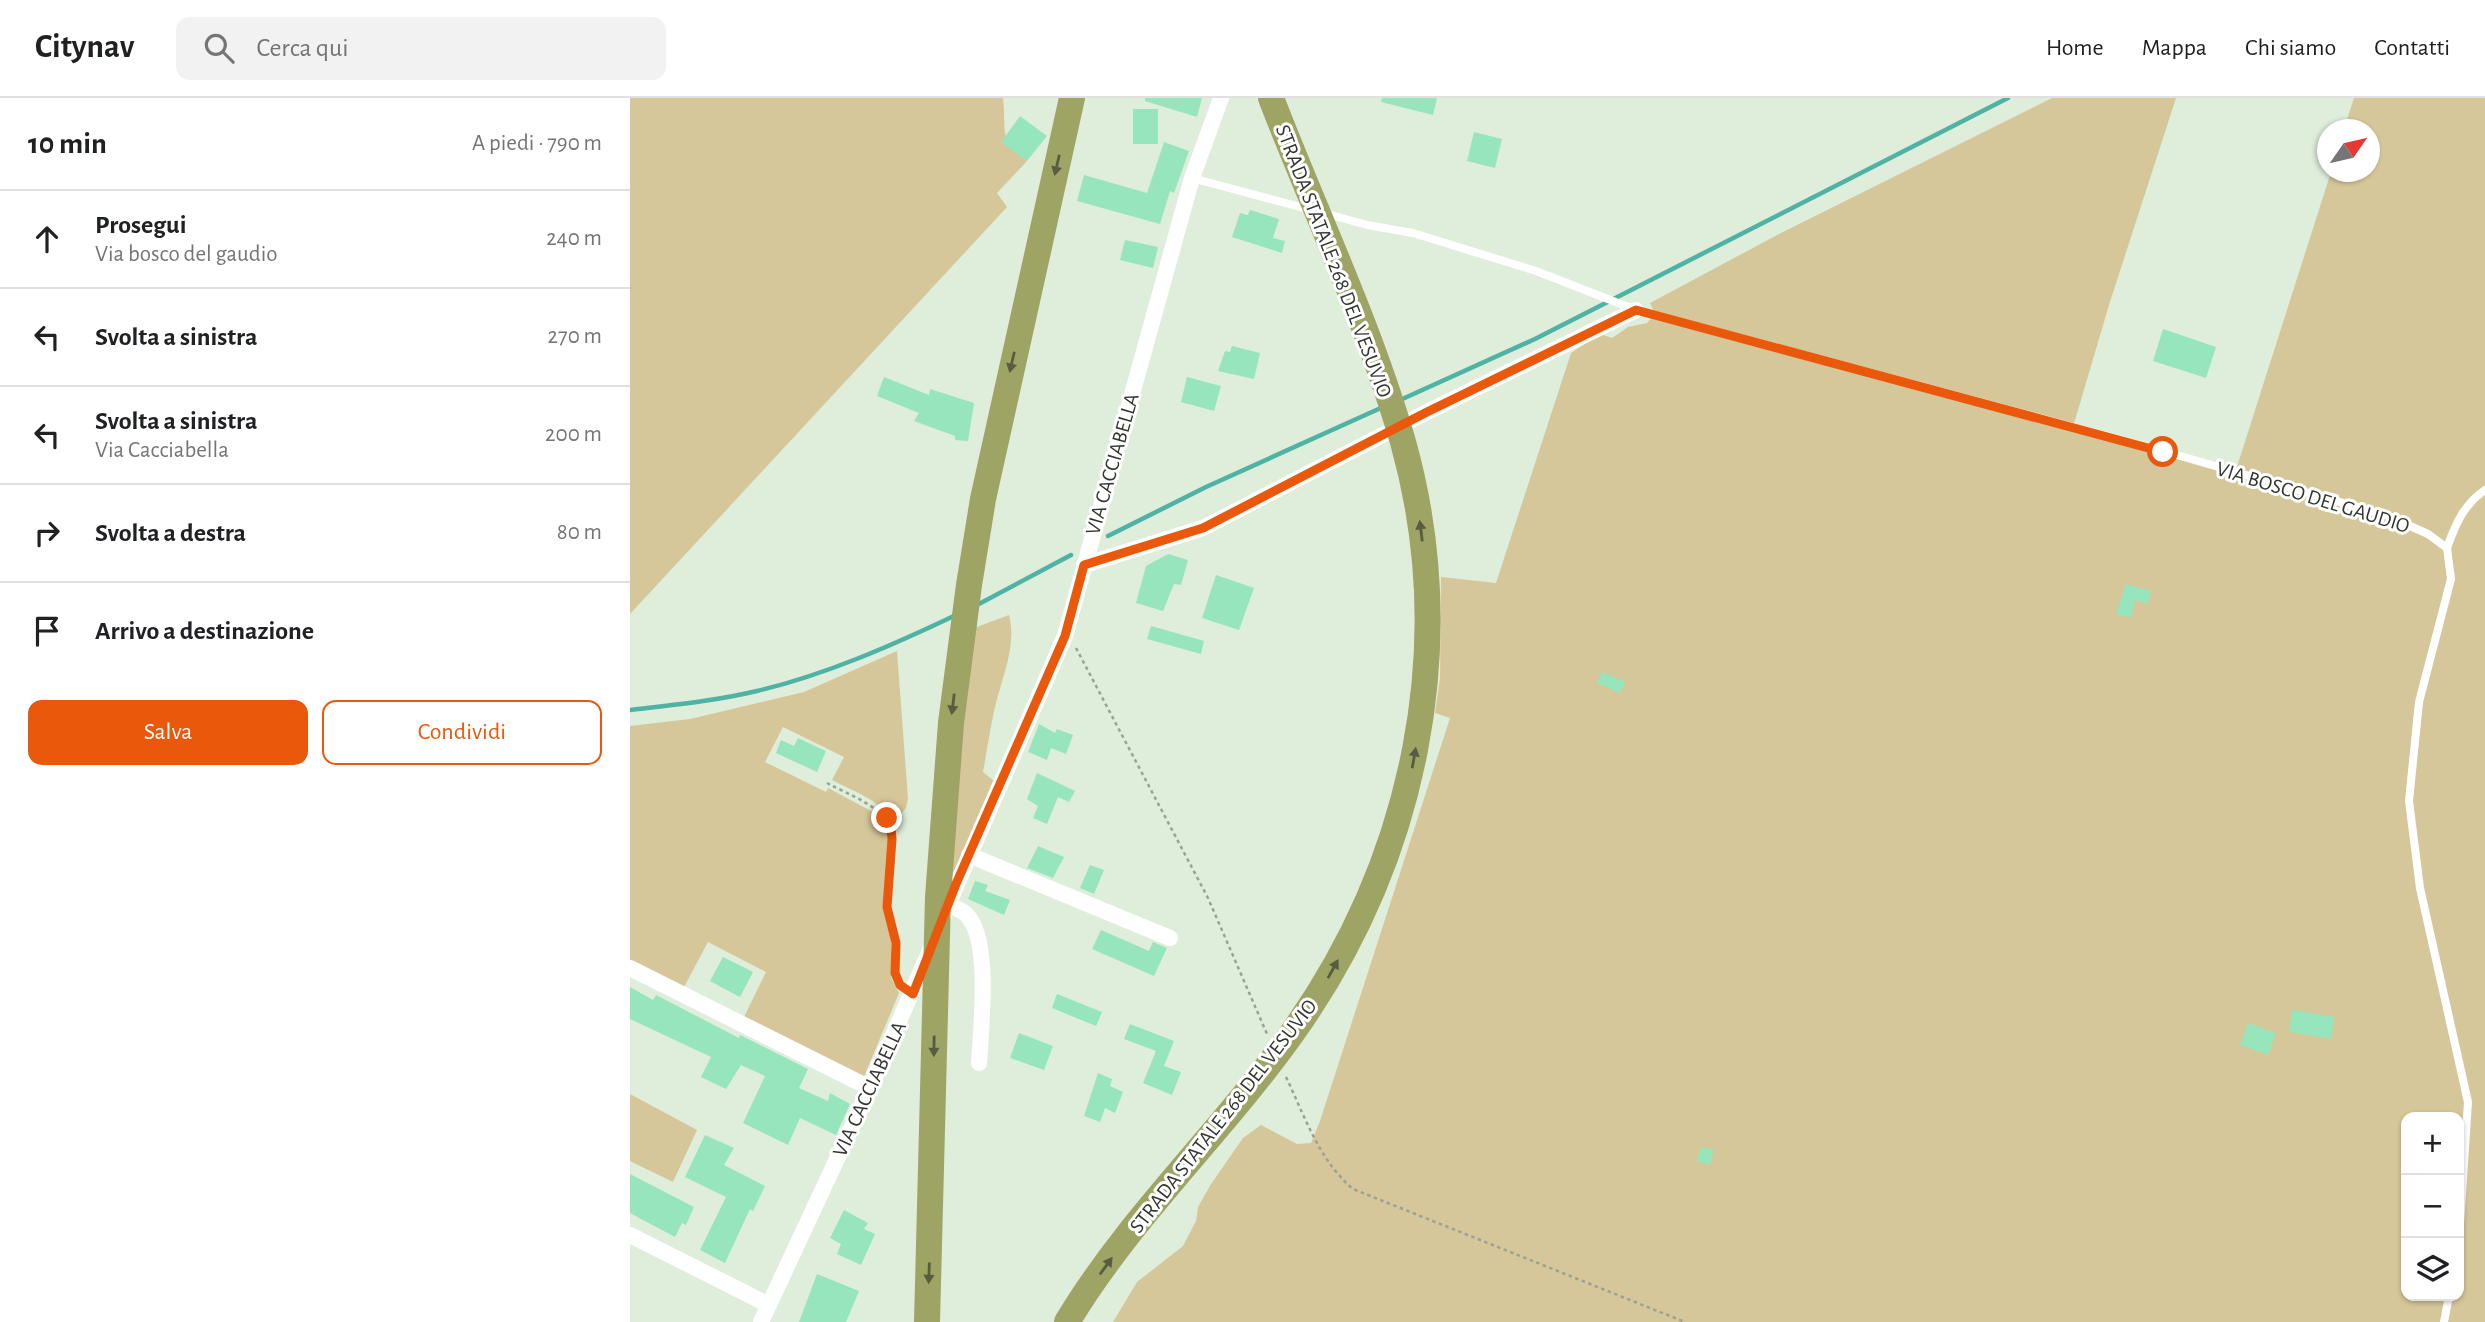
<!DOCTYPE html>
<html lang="it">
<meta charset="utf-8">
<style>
:root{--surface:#fff;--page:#f2f2f2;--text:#202124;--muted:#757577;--line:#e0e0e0;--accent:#ea580c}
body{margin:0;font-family:"Alegreya Sans",sans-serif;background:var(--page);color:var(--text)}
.controls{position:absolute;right:21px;bottom:21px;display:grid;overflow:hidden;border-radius:14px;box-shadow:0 2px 5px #0004}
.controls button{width:63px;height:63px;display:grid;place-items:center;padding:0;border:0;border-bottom:2px solid var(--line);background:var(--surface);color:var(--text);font:35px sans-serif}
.compass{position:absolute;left:1687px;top:21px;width:63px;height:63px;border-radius:50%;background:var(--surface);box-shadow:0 2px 5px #0004;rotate:56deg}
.stop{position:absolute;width:21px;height:21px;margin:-16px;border:5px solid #ea580c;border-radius:50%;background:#fff}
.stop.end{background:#ea580c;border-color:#fff;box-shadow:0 2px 7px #0008}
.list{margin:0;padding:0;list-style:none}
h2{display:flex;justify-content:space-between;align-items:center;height:91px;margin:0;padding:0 28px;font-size:30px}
h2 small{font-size:23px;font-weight:400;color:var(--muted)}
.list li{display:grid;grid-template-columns:46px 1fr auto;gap:21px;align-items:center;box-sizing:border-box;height:98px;padding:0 28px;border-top:2px solid var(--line)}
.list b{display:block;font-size:26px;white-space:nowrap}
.list p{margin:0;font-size:23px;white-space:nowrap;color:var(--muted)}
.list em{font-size:23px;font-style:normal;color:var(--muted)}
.actions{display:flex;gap:14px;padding:21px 28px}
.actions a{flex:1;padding:16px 0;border:2px solid var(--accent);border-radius:14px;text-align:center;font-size:24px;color:var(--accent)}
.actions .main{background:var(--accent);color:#fff}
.icon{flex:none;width:38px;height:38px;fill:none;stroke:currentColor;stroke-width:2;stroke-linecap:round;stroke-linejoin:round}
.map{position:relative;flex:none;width:1855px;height:1224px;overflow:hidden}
header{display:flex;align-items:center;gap:42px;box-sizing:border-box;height:98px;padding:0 35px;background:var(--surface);border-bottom:2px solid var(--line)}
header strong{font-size:33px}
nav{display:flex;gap:38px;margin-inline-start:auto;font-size:24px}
.search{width:490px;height:63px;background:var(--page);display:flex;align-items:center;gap:18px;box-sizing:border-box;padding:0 24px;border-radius:14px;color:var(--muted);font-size:26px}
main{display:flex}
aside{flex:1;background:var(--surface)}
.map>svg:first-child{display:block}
</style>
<header>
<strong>Citynav</strong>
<div class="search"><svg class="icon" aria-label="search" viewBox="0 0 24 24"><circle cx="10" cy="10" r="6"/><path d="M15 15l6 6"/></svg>Cerca qui</div>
<nav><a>Home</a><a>Mappa</a><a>Chi siamo</a><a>Contatti</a></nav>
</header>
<main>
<aside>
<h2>10 min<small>A piedi · 790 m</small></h2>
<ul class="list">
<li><svg class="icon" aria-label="ahead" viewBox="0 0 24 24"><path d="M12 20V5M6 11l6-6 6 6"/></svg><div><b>Prosegui</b><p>Via bosco del gaudio</p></div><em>240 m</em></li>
<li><svg class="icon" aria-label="left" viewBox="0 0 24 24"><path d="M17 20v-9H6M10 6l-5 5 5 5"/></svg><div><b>Svolta a sinistra</b></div><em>270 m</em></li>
<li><svg class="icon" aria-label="left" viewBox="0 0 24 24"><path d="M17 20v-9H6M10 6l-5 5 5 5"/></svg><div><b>Svolta a sinistra</b><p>Via Cacciabella</p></div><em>200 m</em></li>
<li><svg class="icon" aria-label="right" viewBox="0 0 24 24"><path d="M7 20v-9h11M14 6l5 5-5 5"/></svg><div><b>Svolta a destra</b></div><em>80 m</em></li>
<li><svg class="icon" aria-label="arrive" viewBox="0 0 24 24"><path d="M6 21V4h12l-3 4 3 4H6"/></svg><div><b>Arrivo a destinazione</b></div></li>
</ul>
<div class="actions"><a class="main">Salva</a><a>Condividi</a></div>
</aside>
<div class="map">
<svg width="1855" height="1224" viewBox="0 0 1855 1224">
<rect width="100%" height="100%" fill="#dfeddb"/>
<g fill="#d6c79a" fill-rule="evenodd">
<path d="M 0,0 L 373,0 C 377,34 367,40 397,63 L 367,95 L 377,109 L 0,516 Z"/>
<path d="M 1422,0 L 1546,0 L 1479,207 L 1443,329 L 1605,375 L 1701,74 L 1740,74 L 1740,32 L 1714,31 L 1724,0 L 1855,0 L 1855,1224 L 483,1224 L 507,1184 L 553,1148 L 566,1123 L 568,1109 L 581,1086 L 613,1040 L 631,1027 L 667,1046 L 681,1045 L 690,1023 L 820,620 L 805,615 L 810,580 L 811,479 L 866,485 L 941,255 L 970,236 L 982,240 L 998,229 L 1017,225 L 1025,216 L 1020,205 L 1149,136 ZM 1776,1019 L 1829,1019 L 1829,1198 L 1776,1198 Z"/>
<path d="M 379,517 C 387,548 372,579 365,609 C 360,630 357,653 353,674 L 364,683 L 318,795 L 323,717 L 344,530 Z"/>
<path d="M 267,553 L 278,701 L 276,710 L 265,724 C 251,703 225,694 202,682 L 214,659 L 153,629 L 135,664 L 196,694 L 198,690 L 243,714 L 256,728 L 258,743 L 254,808 L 261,838 L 261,880 L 269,895 L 233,981 L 114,919 L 136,874 L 78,844 L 54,889 L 0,864 L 0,628 L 60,621 L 174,594 Z"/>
<path d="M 0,996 L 67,1032 L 43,1084 L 0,1063 Z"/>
</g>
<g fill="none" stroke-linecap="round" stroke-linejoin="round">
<g stroke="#4eb2a5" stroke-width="4.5">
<path d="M 768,303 L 905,241 L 1378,0"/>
<path d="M 478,438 L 576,389 L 753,309"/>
<path d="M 347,507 L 441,457"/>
<path d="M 0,612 C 42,607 85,603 127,593 C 195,577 263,547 326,517"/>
</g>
</g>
<g fill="#97e5bc">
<path d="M 515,0 L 572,0 L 567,19 L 515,3 Z"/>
<path d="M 752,0 L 807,0 L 803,17 L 751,4 Z"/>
<rect x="503" y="11" width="25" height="35"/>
<path d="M 390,18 L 417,38 L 397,63 L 371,44 Z"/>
<path d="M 844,34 L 872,41 L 865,70 L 837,63 Z"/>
<path d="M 534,44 L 559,53 L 544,95 L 540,93 L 530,126 L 447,103 L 454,77 L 517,95 Z"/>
<path d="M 620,112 L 649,121 L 643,140 L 655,143 L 652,155 L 602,139 L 610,115 L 618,117 Z"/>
<path d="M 495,142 L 528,149 L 523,170 L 490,162 Z"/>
<path d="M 1533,231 L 1586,249 L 1576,280 L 1523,263 Z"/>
<path d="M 602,248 L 630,255 L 624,281 L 588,273 L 595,253 L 600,254 Z"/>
<path d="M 254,279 L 299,297 L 300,291 L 344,305 L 338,343 L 325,342 L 325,338 L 284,323 L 289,315 L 247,298 Z"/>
<path d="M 557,279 L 591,288 L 584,313 L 551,304 Z"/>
<path d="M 538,456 L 558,462 L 551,487 L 544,486 L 533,513 L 506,505 L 516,468 Z"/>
<path d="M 586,477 L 624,490 L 609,532 L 572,520 Z"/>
<path d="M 1496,486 L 1521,493 L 1518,506 L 1505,502 L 1501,520 L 1486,516 Z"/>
<path d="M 521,528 L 574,543 L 571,556 L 517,541 Z"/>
<path d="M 972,574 L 995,584 L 990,595 L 967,585 Z"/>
<path d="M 409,626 L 425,635 L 427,631 L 443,637 L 436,656 L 421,650 L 417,662 L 398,654 Z"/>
<path d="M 168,640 L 196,653 L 187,674 L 146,655 L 151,642 L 164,648 Z"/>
<path d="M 407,675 L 445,693 L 439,704 L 428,699 L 417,726 L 403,720 L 408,708 L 397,701 Z"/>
<path d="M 408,748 L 434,759 L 423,780 L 397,770 Z"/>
<path d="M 460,767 L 474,772 L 464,796 L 450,790 Z"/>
<path d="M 345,783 L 358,787 L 355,793 L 380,802 L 374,817 L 338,801 Z"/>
<path d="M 471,832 L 519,853 L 523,844 L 537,850 L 524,878 L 462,851 Z"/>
<path d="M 93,859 L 123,874 L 110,899 L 80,883 Z"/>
<path d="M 0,889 L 23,902 L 26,897 L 109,940 L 110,937 L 178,971 L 169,990 L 198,1003 L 200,995 L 220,1006 L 206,1037 L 170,1020 L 158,1047 L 113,1025 L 135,978 L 111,967 L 96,991 L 71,979 L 81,959 L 0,921 Z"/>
<path d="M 427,896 L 472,914 L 466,928 L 422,910 Z"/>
<path d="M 1662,912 L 1704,919 L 1701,941 L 1659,934 Z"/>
<path d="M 1618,925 L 1646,935 L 1638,957 L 1610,947 Z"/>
<path d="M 500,926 L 544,943 L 534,968 L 551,974 L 542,997 L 513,985 L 526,953 L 494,941 Z"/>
<path d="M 389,935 L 423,948 L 414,972 L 380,960 Z"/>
<path d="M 468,975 L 482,981 L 480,988 L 493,994 L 485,1015 L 475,1010 L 470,1024 L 454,1018 Z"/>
<path d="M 75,1037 L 104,1050 L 94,1067 L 135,1088 L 123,1113 L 120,1111 L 95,1165 L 70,1152 L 96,1099 L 55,1079 Z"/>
<path d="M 1071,1049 L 1084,1052 L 1080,1067 L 1067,1063 Z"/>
<path d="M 0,1076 L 64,1109 L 56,1127 L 52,1125 L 45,1139 L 0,1115 Z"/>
<path d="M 214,1112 L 238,1125 L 234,1131 L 245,1136 L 231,1167 L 207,1156 L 211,1146 L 200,1140 Z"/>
<path d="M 187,1176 L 229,1193 L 216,1224 L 169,1224 Z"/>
</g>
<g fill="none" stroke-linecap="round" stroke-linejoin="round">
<g stroke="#98a295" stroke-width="2.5" stroke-dasharray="3.5 3.5" stroke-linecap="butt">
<path d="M 446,550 L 578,800 L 637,936"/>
<path d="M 197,685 C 219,697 251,707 261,731 L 257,809 L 266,845 L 265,875 L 270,885"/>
<path d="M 656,979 C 675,1019 689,1062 723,1091 L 1055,1224"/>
</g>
<g stroke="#fff" stroke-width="8">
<path d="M 562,80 L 681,112"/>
<path d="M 694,115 L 737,127 L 783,135 L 906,173 L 1006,212 L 1533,353 L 1758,418 L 1798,436 L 1817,450 L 1821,481 L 1789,604 L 1779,703 L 1790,790 L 1838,1004 L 1829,1141"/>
<path d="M 1817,450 C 1825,427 1834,406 1855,392"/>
<path d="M 1814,1224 L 1819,1198"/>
</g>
<g stroke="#fff" stroke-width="16">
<path d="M 454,467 L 573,430 L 797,314 L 1006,212"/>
<path d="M 339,757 L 540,840"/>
<path d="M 318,807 C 326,810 335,813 340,821 C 360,849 351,931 349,965"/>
<path d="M 314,816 L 435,538 L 562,80 L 591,0"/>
<path d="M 0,870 L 240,990"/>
<path d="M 0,1137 L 139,1207"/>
<path d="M 131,1224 L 240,990 L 301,850"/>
</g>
<g stroke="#9ea463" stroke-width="26">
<path d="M 297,1224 L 308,799 L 321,625 L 339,487 L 353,401 L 442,0"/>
<path d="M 437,1224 C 500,1119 592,1034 663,934 C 785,762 830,548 773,344 C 739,226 685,114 641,0"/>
</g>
</g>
<defs><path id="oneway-solid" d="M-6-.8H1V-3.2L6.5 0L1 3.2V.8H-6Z" transform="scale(1.75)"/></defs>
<g fill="#575c42">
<use href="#oneway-solid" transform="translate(427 67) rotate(103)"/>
<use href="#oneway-solid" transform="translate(382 264) rotate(103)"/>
<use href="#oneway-solid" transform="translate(791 433) rotate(-97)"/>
<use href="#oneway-solid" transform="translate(323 606) rotate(97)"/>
<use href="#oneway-solid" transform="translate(784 660) rotate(-80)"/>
<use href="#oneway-solid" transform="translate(703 871) rotate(-61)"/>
<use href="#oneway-solid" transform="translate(304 948) rotate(91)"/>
<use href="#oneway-solid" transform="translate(476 1168) rotate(-54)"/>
<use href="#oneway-solid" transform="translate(299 1175) rotate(92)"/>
</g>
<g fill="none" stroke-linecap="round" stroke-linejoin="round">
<path stroke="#ea580c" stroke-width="9" d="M 257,720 L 261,731 L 262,741 L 257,809 L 266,845 L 265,875 L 270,887 L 283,896 L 326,786 L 435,538 L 454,467 L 573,430 L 797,314 L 1006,212 L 1533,354"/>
</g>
<g text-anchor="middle" stroke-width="6" stroke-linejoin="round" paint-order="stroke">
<g font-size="21" fill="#313630" stroke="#fff">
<text transform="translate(704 163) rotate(69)" y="7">STRADA STATALE 268 DEL VESUVIO</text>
<text transform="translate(482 366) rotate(-74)" y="7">VIA CACCIABELLA</text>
<text transform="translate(1683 399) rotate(17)" y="7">VIA BOSCO DEL GAUDIO</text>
<text transform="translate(239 991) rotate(-65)" y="7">VIA CACCIABELLA</text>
<text transform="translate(593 1018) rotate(-52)" y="7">STRADA STATALE 268 DEL VESUVIO</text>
</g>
</g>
</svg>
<div class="controls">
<button>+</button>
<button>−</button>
<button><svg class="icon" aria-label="layers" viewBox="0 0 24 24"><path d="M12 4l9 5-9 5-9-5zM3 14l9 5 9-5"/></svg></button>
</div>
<svg class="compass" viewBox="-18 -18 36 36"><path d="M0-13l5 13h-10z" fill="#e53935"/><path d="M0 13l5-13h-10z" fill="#757577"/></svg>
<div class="stop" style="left:1533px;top:354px"></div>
<div class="stop end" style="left:257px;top:720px"></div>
</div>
</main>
